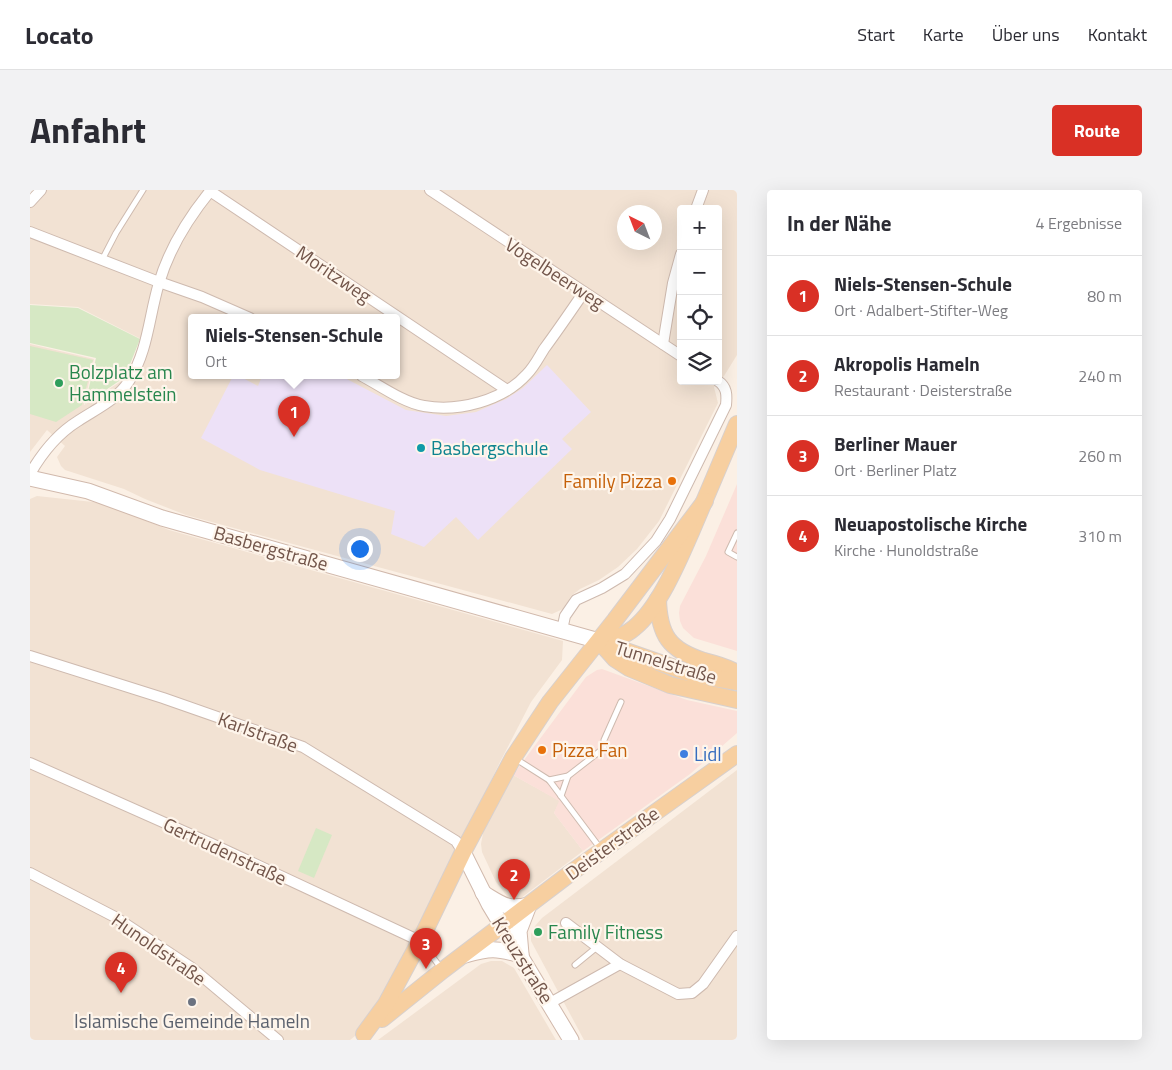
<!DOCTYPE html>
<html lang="de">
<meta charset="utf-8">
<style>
:root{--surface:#fff;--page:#f2f2f3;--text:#2b2b33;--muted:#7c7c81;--line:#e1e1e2;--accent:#d93025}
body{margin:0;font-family:"Titillium Web",sans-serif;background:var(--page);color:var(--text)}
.controls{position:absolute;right:15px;top:15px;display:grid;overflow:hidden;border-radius:5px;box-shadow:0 5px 20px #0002}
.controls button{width:45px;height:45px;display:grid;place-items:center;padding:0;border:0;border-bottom:1px solid var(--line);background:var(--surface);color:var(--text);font:25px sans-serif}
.compass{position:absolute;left:587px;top:15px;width:45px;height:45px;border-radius:50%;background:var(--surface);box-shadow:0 5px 20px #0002;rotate:318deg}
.you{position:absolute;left:329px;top:358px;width:18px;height:18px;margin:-12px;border:4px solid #fff;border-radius:50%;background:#1a73e8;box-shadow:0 0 0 8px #1a73e833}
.badge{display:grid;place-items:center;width:32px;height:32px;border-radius:50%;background:var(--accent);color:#fff;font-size:16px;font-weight:700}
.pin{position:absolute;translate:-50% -41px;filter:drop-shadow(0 1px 2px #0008)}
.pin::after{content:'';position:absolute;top:26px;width:18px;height:15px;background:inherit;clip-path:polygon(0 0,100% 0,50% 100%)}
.popup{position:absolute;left:158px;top:124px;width:212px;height:65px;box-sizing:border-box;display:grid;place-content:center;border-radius:5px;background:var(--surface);filter:drop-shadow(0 1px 4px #0005);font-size:16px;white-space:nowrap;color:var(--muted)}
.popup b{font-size:19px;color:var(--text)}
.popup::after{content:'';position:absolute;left:50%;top:100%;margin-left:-10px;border:10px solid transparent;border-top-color:var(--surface)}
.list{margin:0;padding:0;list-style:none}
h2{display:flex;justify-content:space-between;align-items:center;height:65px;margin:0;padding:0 20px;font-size:21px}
h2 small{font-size:16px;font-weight:400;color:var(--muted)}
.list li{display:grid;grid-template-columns:32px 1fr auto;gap:15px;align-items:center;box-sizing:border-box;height:80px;padding:0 20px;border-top:1px solid var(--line)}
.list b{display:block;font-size:19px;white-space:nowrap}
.list p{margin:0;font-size:16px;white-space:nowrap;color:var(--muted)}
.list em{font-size:16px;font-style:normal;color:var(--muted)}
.icon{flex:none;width:28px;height:28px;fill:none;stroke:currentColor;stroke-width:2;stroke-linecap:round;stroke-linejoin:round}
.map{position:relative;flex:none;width:707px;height:850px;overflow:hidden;border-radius:5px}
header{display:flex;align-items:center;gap:30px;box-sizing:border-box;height:70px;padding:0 25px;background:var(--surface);border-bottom:1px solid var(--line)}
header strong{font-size:24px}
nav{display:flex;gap:28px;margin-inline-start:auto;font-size:18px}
.intro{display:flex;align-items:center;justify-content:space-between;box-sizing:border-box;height:120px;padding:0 30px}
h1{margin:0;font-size:35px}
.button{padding:12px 22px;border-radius:5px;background:var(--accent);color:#fff;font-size:18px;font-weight:700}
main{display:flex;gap:30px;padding:0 30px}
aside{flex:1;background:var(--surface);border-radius:5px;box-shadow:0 5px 20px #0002}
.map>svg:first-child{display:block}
</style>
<header>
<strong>Locato</strong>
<nav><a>Start</a><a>Karte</a><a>Über uns</a><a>Kontakt</a></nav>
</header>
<div class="intro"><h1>Anfahrt</h1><a class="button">Route</a></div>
<main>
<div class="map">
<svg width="707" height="850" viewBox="0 0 707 850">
<rect width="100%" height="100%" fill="#fbf0e5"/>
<g fill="#f2e2d3" fill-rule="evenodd">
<path d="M 0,0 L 707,0 L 707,165 L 694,186 L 684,197 L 688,213 L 629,331 L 607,359 L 588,377 L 569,390 L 550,399 L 541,406 L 533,419 L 522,424 L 156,325 L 115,309 L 94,299 L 35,280 L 31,276 L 27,267 L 35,256 L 17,240 L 0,262 L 0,154 L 64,169 L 54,215 L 96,188 L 111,149 L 48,117 L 0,114 ZM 651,19 L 688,19 L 688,191 L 651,191 ZM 594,22 L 624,22 L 624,52 L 594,52 ZM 162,128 L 366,128 L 366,186 L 162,186 Z"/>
<path d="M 7,306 L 63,312 L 82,317 L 139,340 L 533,451 L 532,470 L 501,512 L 470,572 L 354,812 L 330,842 L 320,850 L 0,850 L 0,309 Z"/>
<path d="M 707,580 L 707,850 L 554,850 L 501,751 L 501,744 L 505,736 L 512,728 Z"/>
<path d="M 483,585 L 530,611 L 524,623 L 553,661 L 487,711 L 480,710 L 466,692 L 452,662 L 451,654 L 454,638 Z"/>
<path d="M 461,771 L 472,771 L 484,778 L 526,850 L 348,850 L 451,774 Z"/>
</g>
<g fill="#fbe0d9">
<path d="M 707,294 L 707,461 L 664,448 L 653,438 L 650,431 L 649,423 L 650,416 L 676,366 Z"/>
<path d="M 572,479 L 657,510 L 707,521 L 707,543 L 660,584 L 553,661 L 524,623 L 529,611 L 483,585 L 556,487 L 567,480 Z"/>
</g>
<path fill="#ede1f7" d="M 517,175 L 561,222 L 532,249 L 542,259 L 448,350 L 426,327 L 394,357 L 361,344 L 365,321 L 230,280 L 171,248 L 203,186 L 209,186 L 228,196 L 232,186 L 311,186 L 376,220 L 416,226 L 446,222 L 476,209 L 493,198 Z"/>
<g fill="#d6e8c4">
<path d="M 0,115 L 48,118 L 110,149 L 95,187 L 55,214 L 66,168 L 0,153 Z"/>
<path d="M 0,156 L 63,170 L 52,215 L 26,232 L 0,224 Z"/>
<path d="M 286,638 L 302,645 L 284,688 L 268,681 Z"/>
</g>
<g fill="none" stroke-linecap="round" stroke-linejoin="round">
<defs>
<g id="lane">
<path d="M 72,70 L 86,43 L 113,0"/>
<path d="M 707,343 L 698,362 L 707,367"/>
<path d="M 486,569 L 519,590 L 570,658"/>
<path d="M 519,590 L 538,586 L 574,558 L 574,550 L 591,512"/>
<path d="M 531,606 L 538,586"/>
<path d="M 392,753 L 411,778"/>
<path d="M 545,775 L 567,757"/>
</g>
<g id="street">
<path d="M 400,0 L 651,166"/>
<path d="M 180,1 L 477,200"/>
<path d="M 0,12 L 11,0"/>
<path d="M 666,19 L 673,0"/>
<path d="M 0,42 L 129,92 L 172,107 L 220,128"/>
<path d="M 633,154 L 643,93 L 651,64"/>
<path d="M 332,186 C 349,195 374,213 394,216 C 428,222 473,211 497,184 C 504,177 509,167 514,159 C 528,140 541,121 554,102"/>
<path d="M 0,284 C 12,263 27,244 48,231 C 66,219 87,210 99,191 C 118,161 119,126 129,93 C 139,59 159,27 181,0"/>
<path d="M 532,440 L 535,426 L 546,410 L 572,398 L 595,384 L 626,351 L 640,329 L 696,215 C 697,205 697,197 688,191"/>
<path d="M 0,466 L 133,508 L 273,557 L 426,651 L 433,662"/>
<path d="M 0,573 L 180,653 L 390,751"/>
<path d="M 0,683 L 85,727 L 162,778 L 248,850"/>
<path d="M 536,733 L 590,774 L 648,804 L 662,803 L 673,794 L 707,746"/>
<path d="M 520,813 L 590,774"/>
</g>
<g id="secondary">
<path d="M 0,288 L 58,301 L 132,328 L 569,451"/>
<path d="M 433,662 L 459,714 L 541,850"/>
<path d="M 453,703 C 473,715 477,720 499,715"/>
<path d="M 491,764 L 489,741 L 499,715"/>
<path d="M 435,765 C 460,758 466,758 491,765"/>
</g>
<g id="primary">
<path d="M 628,409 C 629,445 639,460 674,471 C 686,474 697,477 707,483"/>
<path d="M 569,451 C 582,449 594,447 604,438 C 629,418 649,370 662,340 C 677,305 692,269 707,234"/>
<path d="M 569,451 L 585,469 L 599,478 L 640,495 L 707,510"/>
<path d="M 573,453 L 662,484 L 707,492"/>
<path d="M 352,829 L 413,780 L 542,682 L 707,564"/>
<path d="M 334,844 L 356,814 L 390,751 L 433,662 L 483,568 L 520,512 L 585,430 L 675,311"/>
</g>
</defs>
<use href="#lane" stroke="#cebaaf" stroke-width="7"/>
<use href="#street" stroke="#cebaaf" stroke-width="12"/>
<use href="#secondary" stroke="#d1b9ac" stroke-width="17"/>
<use href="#primary" stroke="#d8d0cd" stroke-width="18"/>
<use href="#lane" stroke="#fff" stroke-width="5"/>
<use href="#street" stroke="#fff" stroke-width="10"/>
<use href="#secondary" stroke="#fff" stroke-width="15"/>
<use href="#primary" stroke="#f7cfa0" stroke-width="16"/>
</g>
<g fill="#2e9e5b" stroke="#fef5eb" stroke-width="2">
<circle cx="29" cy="193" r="5"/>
<circle cx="508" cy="742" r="5"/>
</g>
<circle fill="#0f9aa8" stroke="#fef5eb" stroke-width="2" cx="391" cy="258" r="5"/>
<g fill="#e8710a" stroke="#fef5eb" stroke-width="2">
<circle cx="642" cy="291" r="5"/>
<circle cx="512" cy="560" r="5"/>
</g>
<circle fill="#3f7fe0" stroke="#fef5eb" stroke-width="2" cx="654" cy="564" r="5"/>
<circle fill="#6b7280" stroke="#fef5eb" stroke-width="2" cx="162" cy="812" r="5"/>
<g text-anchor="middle" stroke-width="4.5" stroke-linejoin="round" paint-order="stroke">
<g font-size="19" fill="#73564b" stroke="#fef5eb">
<text transform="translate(525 83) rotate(33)" y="7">Vogelbeerweg</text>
<text transform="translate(304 84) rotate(34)" y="7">Moritzweg</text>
<text transform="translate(241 358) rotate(16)" y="7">Basbergstraße</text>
<text transform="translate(636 472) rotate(17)" y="7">Tunnelstraße</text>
<text transform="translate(228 542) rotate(20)" y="7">Karlstraße</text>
<text transform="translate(582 653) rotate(-36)" y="7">Deisterstraße</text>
<text transform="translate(195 661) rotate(25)" y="7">Gertrudenstraße</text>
<text transform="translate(129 759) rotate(35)" y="7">Hunoldstraße</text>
<text transform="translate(493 770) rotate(58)" y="7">Kreuzstraße</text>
</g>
<g font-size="19" fill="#27864d" stroke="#fef5eb" text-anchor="start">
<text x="39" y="189">Bolzplatz am<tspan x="39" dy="22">Hammelstein</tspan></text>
<text x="518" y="749">Family Fitness</text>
</g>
<g font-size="19" fill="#0d838f" stroke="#fef5eb" text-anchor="start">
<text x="401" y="265">Basbergschule</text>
</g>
<g font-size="19" fill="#c56008" stroke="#fef5eb" text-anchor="end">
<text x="632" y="298">Family Pizza</text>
<text x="522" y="567" text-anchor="start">Pizza Fan</text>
</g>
<g font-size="19" fill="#366cbe" stroke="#fef5eb" text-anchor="start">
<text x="664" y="571">Lidl</text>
</g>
<g font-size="19" fill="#5b616d" stroke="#fef5eb">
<text x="162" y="838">Islamische Gemeinde Hameln</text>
</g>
</g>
</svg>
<div class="controls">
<button>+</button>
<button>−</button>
<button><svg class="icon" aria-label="locate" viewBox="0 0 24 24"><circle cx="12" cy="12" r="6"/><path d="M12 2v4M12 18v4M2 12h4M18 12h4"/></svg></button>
<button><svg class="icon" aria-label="layers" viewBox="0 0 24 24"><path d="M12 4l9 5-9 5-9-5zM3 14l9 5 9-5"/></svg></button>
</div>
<svg class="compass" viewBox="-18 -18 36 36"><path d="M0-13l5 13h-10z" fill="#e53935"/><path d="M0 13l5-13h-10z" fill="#7c7c81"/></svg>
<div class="you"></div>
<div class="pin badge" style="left:264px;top:247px">1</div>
<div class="popup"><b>Niels-Stensen-Schule</b>Ort</div>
<div class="pin badge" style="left:484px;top:710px">2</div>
<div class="pin badge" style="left:396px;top:779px">3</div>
<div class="pin badge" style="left:91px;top:803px">4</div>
</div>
<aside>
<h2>In der Nähe<small>4 Ergebnisse</small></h2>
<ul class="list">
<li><span class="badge">1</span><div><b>Niels-Stensen-Schule</b><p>Ort · Adalbert-Stifter-Weg</p></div><em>80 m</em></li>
<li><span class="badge">2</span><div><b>Akropolis Hameln</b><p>Restaurant · Deisterstraße</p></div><em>240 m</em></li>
<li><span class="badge">3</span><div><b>Berliner Mauer</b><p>Ort · Berliner Platz</p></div><em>260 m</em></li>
<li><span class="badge">4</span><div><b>Neuapostolische Kirche</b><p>Kirche · Hunoldstraße</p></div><em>310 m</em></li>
</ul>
</aside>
</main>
